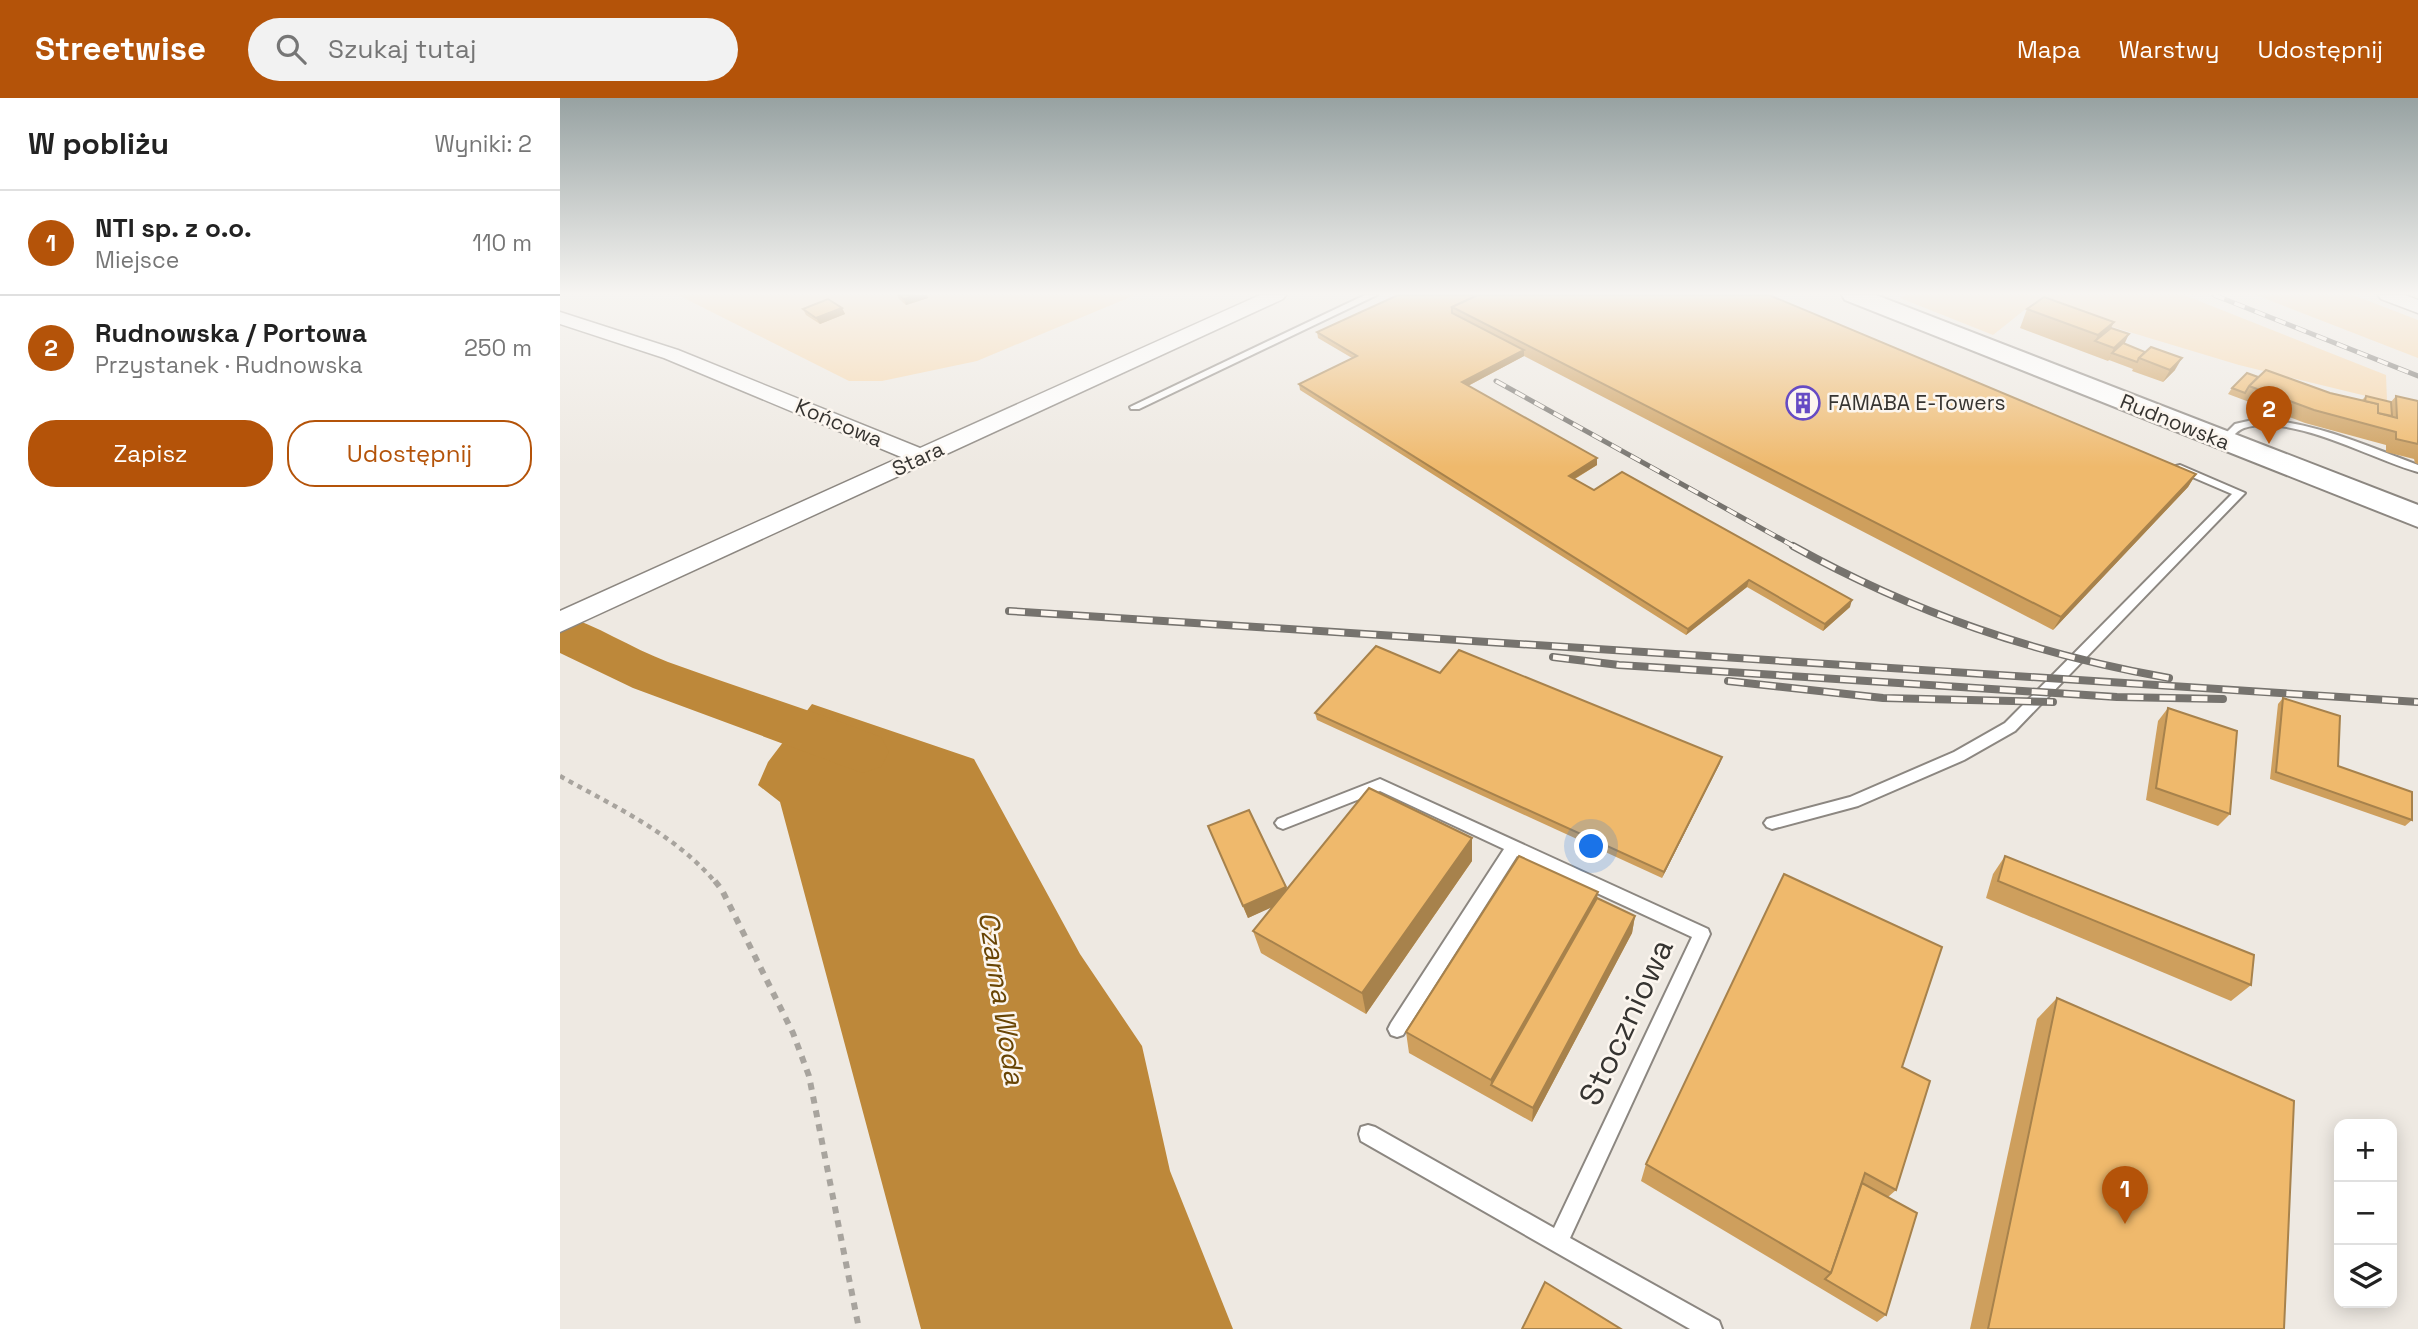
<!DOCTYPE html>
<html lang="pl">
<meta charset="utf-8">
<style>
:root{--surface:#fff;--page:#f2f2f2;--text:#222;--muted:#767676;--line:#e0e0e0;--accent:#b45309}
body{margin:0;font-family:"Space Grotesk",sans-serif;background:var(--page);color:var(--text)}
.controls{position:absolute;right:21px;bottom:21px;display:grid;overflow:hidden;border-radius:14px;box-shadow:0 4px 18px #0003}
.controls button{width:63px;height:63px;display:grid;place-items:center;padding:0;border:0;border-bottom:2px solid var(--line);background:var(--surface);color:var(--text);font:35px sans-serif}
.you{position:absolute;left:1032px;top:749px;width:24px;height:24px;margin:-18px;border:5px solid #fff;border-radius:50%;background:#1a73e8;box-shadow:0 0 0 10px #1a73e833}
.badge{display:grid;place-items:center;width:46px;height:46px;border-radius:50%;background:var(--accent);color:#fff;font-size:23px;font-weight:700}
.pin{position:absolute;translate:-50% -58px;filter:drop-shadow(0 2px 4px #0008)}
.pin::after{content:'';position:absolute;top:37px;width:24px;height:21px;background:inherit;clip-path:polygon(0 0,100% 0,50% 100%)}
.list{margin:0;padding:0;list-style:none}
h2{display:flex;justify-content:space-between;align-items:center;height:91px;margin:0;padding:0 28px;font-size:30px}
h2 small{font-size:23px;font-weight:400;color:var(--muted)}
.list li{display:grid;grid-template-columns:46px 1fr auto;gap:21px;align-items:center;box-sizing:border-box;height:105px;padding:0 28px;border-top:2px solid var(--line)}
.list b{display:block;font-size:26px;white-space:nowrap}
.list p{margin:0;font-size:23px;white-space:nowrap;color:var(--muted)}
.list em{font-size:23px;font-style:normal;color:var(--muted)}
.actions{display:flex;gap:14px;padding:21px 28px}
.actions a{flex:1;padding:16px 0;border:2px solid var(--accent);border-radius:28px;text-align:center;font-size:24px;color:var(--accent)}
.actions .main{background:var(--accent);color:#fff}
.icon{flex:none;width:38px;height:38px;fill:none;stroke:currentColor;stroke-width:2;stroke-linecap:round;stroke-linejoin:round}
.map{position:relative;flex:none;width:1858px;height:1231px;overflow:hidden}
header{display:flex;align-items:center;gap:42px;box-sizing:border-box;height:98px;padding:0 35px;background:var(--accent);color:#fff}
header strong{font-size:33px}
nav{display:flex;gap:38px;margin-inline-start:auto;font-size:24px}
.search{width:490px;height:63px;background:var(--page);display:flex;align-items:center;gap:18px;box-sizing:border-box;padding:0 24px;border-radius:38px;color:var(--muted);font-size:26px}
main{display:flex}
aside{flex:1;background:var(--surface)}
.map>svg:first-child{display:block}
</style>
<header>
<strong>Streetwise</strong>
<div class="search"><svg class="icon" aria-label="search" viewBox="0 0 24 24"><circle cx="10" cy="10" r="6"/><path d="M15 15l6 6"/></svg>Szukaj tutaj</div>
<nav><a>Mapa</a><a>Warstwy</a><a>Udostępnij</a></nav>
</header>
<main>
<aside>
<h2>W pobliżu<small>Wyniki: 2</small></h2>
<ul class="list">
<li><span class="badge">1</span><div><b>NTI sp. z o.o.</b><p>Miejsce</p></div><em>110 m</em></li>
<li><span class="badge">2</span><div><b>Rudnowska / Portowa</b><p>Przystanek · Rudnowska</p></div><em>250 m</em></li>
</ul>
<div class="actions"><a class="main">Zapisz</a><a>Udostępnij</a></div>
</aside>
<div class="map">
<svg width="1858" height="1231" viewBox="0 0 1858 1231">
<rect width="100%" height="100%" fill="#eee9e2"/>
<g fill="#f7d6aa">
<path d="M 118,197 L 575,197 L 417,263 L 322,283 L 289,283 Z"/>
<path d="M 1345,197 L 1624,197 L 1826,277 L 1827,303 L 1679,267 L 1473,205 L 1433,237 L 1340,200 Z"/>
<path d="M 1696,197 L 1793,197 L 1858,222 L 1858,260 Z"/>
</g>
<path fill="#bd883a" d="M 252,606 L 414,661 L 520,856 L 582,948 L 610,1073 L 673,1231 L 361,1231 L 220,704 L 198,687 L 208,664 Z"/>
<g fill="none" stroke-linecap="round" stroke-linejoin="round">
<path fill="#bd883a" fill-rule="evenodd" d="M 0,516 C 37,527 71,550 108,564 C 179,590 251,612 321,639 L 329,654 L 321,669 L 302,675 L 73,590 L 0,555 Z"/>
<defs>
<g id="service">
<path d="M 805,197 L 817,197 L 579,311 L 571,311 L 570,309 Z"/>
<path d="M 1697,321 C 1754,324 1805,347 1858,367 L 1858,374 C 1811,361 1732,315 1684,330 C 1675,333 1671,343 1663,346 L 1658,343 L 1675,326 Z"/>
<path d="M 1620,367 L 1685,395 L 1455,633 L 1404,662 L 1298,708 L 1212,731 L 1207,729 L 1204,725 L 1207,721 L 1290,699 L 1394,654 L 1445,625 L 1672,396 L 1616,372 L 1616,368 Z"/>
<path d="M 820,681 L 1148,831 L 1150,836 L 1010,1140 L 1159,1223 L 1162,1231 L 1130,1231 L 801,1043 L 799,1036 L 801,1029 L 808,1027 L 815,1029 L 994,1130 L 1132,839 L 957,758 L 843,937 L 837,939 L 831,937 L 828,931 L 831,925 L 944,751 L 820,693 L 723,731 L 718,729 L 715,725 L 718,721 Z"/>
</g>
<g id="minor">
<path d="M 700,197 L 726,197 L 723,201 L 0,534 L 0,513 L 341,359 L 104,260 L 0,226 L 0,214 L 118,252 L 360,350 Z"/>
<path d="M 1818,197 L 1845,197 L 1858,202 L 1858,215 L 1821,201 Z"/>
</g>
<path id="secondary" d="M 1282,197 L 1316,197 L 1858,407 L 1858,429 L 1285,202 Z"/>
</defs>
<use href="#service" stroke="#8c8781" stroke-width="4"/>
<use href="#minor" stroke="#8c8781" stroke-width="3"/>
<use href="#secondary" stroke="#8c8781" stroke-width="4"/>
<path stroke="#a8a49e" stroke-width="4.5" stroke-dasharray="5 5" stroke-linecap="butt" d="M 0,678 C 55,709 115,736 156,785"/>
<path stroke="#a8a49e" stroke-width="6" stroke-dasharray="7 7" stroke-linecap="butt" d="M 155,783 L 162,792 L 233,935 L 249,978 L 299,1231"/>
<use href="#service" fill="#fff" fill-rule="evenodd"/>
<use href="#minor" fill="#fff" fill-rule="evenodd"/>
<use href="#secondary" fill="#fff" fill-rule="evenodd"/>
<defs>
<g id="rail-far1">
<path d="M 1654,197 L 1858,278"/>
<path d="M 936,283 L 1237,450"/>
</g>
<g id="rail">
<path d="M 1233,448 C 1354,515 1474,556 1609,580"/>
<path d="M 449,513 L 1858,604"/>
<path d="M 993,559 L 1059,567 L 1557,599 L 1663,601"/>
<path d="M 1168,583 L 1323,600 L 1493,604"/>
</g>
</defs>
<use href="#rail-far1" stroke="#76736e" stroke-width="5"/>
<use href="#rail" stroke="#76736e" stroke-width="8"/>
<use href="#rail-far1" stroke="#fcf6ef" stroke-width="3.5" stroke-dasharray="11" stroke-linecap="butt"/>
<use href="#rail" stroke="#fcf6ef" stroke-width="5" stroke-dasharray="16" stroke-linecap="butt"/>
</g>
<g fill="#ce9f5d">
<path d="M 337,197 L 367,197 L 368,200 L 346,207 L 339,201 Z"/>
<path d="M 838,197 L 1636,376 L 1628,389 L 1493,532 L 964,258 L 908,288 L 1037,367 L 1015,381 L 1034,392 L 1290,509 L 1263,533 L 1187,489 L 1126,537 L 740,292 L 739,286 L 792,260 L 758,240 L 757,234 Z"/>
<path d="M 282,210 L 285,216 L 260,226 L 246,217 L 243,211 Z"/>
<path d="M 1467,211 L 1551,230 L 1564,246 L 1615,272 L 1603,284 L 1572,273 L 1573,271 L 1549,262 L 1548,263 L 1460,230 Z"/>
<path d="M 1698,279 L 1802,302 L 1806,298 L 1831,304 L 1836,298 L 1858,303 L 1858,366 L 1855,365 L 1854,361 L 1826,354 L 1826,347 L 1745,325 L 1668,296 L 1672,290 Z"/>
<path d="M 1723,600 L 1778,668 L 1852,722 L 1845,728 L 1710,681 L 1718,606 Z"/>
<path d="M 1608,610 L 1670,716 L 1658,728 L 1586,702 L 1598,623 Z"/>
<path d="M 755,615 L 1160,665 L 1102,780 L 757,622 Z"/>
<path d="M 648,728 L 727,792 L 912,740 L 912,763 L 806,916 L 701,855 L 693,833 L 713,808 L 688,820 Z"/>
<path d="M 1445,758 L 1691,887 L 1671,903 L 1426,800 L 1433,776 Z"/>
<path d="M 1038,794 L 1037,800 L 1075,818 L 1072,835 L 972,1024 L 849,955 L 846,934 Z"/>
<path d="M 1497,900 L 1724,1231 L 1410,1231 L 1477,921 Z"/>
<path d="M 1342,969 L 1336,1092 L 1328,1099 L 1326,1217 L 1317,1224 L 1081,1083 L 1086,1066 Z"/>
</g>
<g fill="#a7824c">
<path d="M 355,197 L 367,197 L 368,200 L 346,207 L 344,201 Z"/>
<path d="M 282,210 L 285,216 L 260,226 L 256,220 Z"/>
<path d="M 1554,224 L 1545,242 L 1535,243 L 1538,237 Z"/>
<path d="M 1569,236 L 1563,249 L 1552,255 L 1548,263 L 1554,250 Z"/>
<path d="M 964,252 L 964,258 L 902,291 L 902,284 Z"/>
<path d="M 1622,260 L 1615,272 L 1603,284 L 1610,272 Z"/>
<path d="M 1037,360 L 1037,367 L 1009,384 L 1009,378 Z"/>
<path d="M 1636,376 L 1628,389 L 1493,532 L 1501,519 Z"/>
<path d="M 1189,482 L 1187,489 L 1126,537 L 1128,531 Z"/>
<path d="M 1292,502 L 1290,509 L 1263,533 L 1265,526 Z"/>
<path d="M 1162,659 L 1160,665 L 1102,780 L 1104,774 Z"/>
<path d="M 912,740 L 912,763 L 806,916 L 802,895 Z"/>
<path d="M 726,789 L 730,801 L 688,820 L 683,808 Z"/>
<path d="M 1038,794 L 1034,817 L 931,987 L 931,982 Z"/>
<path d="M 1075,818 L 1072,835 L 972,1024 L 973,1010 Z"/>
</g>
<g fill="#efb96c" stroke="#a7824c" stroke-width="2">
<path d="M 339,197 L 355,197 L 344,201 Z"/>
<path d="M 838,197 L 918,197 L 892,209 L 892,215 L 964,252 L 902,284 L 1037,360 L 1009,378 L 1034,392 L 1062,374 L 1292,502 L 1265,526 L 1189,482 L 1128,531 L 739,286 L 797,258 L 757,234 Z"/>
<path d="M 918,197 L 1209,197 L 1636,376 L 1501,519 L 892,209 Z"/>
<path d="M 1484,199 L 1554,224 L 1538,237 L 1467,211 Z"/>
<path d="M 268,201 L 282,210 L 256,220 L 243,211 Z"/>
<path d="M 1551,230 L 1569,236 L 1554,250 L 1535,243 Z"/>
<path d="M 1563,245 L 1585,254 L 1579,260 L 1577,264 L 1552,255 Z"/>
<path d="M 1591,249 L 1622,260 L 1610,272 L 1579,260 Z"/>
<path d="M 1706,272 L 1770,295 L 1818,306 L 1818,315 L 1837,320 L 1836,298 L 1858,303 L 1858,346 L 1836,341 L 1836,334 L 1754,312 L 1689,288 Z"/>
<path d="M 1687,275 L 1698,279 L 1689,288 L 1685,295 L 1672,290 Z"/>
<path d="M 1806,298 L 1831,304 L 1832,318 L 1818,315 L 1818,306 L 1805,303 Z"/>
<path d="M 816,548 L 880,575 L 899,552 L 1162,659 L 1104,774 L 755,615 Z"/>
<path d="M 1723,600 L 1780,618 L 1778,668 L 1852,694 L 1852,722 L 1716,674 Z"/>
<path d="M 1608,610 L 1677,633 L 1670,716 L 1596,690 Z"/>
<path d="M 809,690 L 912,740 L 802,895 L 693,833 Z"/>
<path d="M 689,712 L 726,789 L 683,808 L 648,728 Z"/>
<path d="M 959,758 L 1038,794 L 931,982 L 846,934 Z"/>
<path d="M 1445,758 L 1694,857 L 1691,887 L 1438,783 Z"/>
<path d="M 1224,776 L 1382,849 L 1342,969 L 1370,983 L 1336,1092 L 1305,1075 L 1271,1175 L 1086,1066 Z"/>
<path d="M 1037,800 L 1075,818 L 973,1010 L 931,987 Z"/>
<path d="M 1497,900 L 1734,1003 L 1724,1231 L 1428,1231 Z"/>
<path d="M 1302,1085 L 1357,1115 L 1326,1217 L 1265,1181 L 1271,1175 Z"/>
<path d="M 985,1184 L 1061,1231 L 962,1231 Z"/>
</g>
<linearGradient id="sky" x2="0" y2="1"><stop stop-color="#97a2a2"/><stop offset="0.53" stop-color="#f7f5f2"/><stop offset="1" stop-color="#f7f5f2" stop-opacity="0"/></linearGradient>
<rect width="1858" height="369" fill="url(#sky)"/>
<defs>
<symbol id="building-ring" viewBox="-11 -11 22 22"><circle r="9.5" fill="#fcf6ef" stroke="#664bc4" stroke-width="1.5"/><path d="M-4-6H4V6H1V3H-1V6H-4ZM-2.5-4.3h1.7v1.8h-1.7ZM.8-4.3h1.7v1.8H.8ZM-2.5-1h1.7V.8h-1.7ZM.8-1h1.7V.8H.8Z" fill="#664bc4"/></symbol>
</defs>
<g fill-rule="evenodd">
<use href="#building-ring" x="1224" y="286" width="38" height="38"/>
</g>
<g text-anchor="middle" stroke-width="5" stroke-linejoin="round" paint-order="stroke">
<g font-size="21" fill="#363431" stroke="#fcf6ef" text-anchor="start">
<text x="1268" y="312">FAMABA E-Towers</text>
</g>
<g font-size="21" fill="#363431" stroke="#fcf6ef">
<text transform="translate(1615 324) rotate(22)" y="7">Rudnowska</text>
<text transform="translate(279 325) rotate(23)" y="7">Końcowa</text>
<text transform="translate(358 361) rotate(-25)" y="7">Stara</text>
</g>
<g font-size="28" font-style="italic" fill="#684404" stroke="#fcf6ef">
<text transform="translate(442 900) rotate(81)" y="10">Czarna Woda</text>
</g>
<g font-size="32" fill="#363431" stroke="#fcf6ef">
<text transform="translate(1066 924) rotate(-65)" y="11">Stoczniowa</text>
</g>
</g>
</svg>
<div class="controls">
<button>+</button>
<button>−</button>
<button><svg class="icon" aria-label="layers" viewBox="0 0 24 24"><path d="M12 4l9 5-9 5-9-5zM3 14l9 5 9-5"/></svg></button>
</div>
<div class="you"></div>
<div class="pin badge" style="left:1565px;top:1126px">1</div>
<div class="pin badge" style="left:1709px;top:346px">2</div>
</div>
</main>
